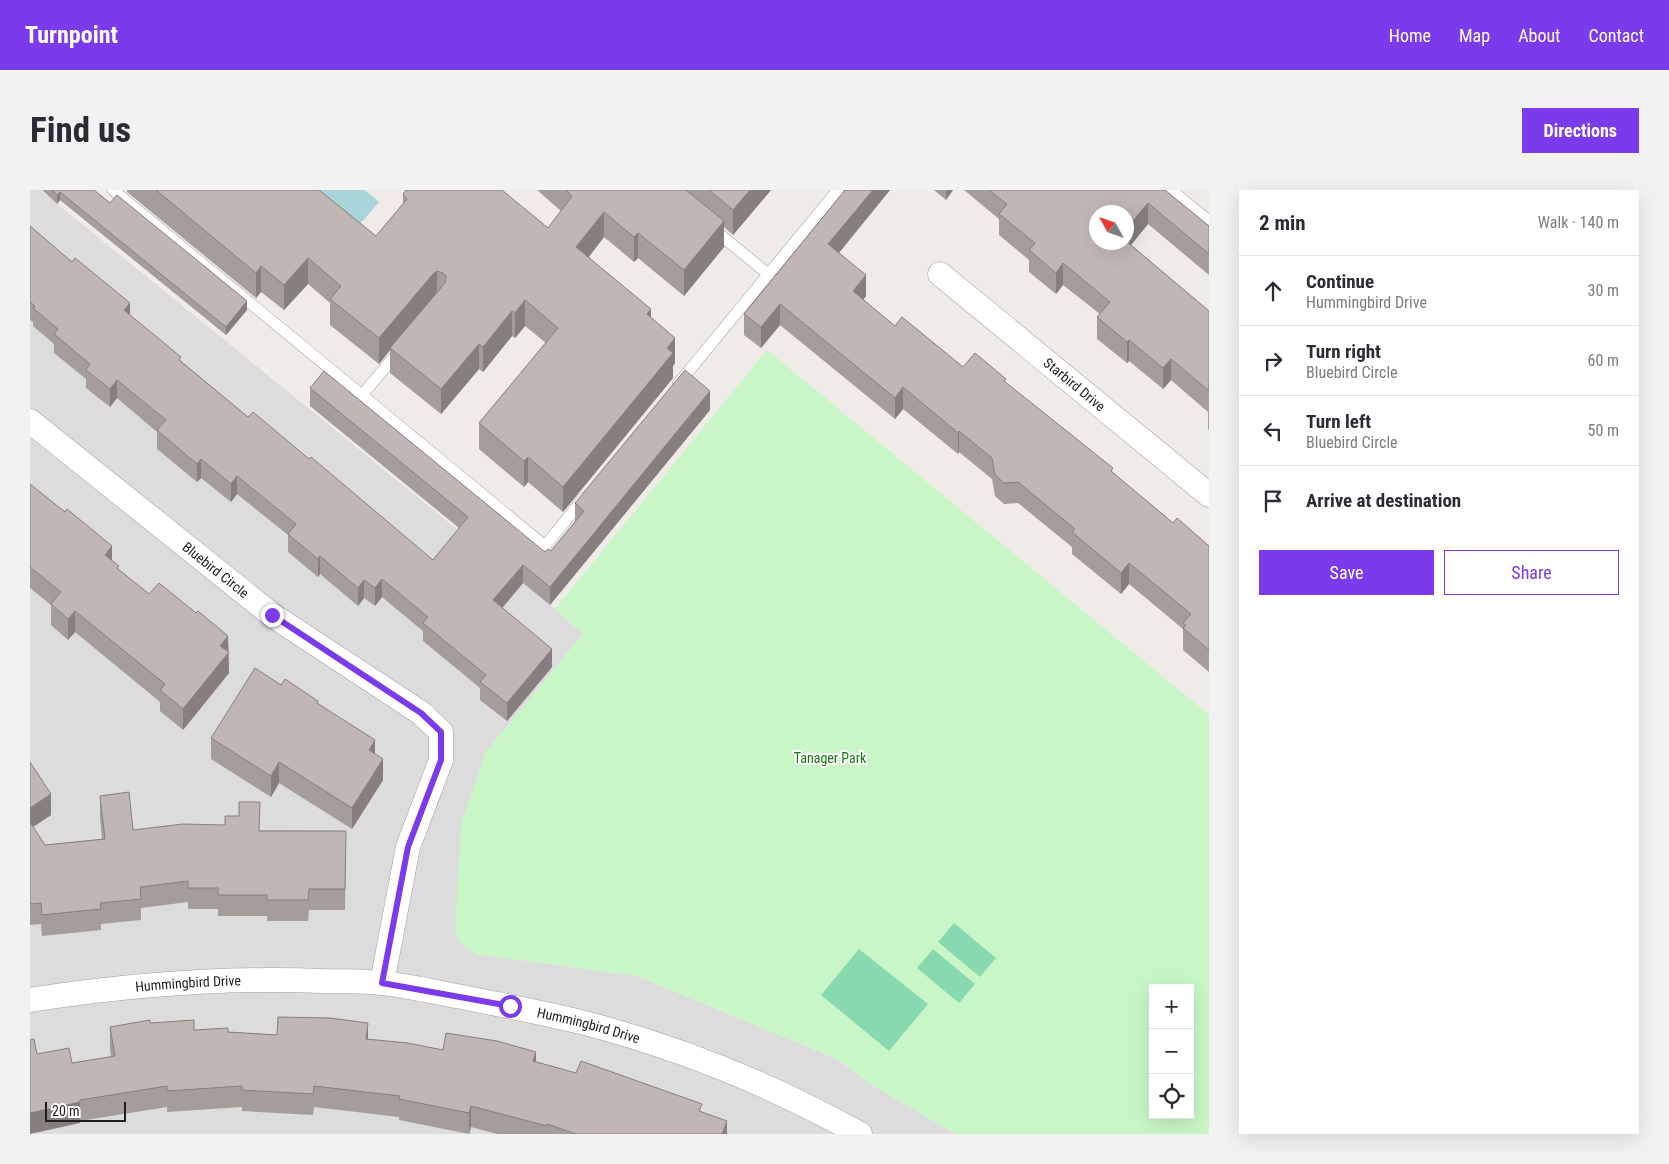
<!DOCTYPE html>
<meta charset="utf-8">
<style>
:root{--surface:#fff;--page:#f2f2f3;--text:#2b2b33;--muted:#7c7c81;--line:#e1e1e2;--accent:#7c3aed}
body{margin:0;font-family:"Roboto Condensed",sans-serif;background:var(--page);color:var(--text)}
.controls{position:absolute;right:15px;bottom:15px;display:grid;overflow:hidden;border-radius:0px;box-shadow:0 5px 20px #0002}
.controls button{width:45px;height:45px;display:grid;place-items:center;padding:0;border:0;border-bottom:1px solid var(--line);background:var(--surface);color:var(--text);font:25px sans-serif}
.compass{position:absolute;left:1059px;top:15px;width:45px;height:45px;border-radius:50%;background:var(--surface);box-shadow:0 5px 20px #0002;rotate:310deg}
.scale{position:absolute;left:15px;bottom:12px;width:81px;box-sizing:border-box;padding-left:5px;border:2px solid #1f1f1f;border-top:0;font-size:14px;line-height:18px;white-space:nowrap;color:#1f1f1f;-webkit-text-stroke:4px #fff;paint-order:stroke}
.stop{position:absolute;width:15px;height:15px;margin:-11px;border:4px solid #7c3aed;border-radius:50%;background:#fff}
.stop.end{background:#7c3aed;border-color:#fff;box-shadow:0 1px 5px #0008}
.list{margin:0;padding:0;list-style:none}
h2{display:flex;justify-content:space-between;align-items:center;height:65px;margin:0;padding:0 20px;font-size:21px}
h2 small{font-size:16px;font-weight:400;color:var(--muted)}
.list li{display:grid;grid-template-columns:32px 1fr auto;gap:15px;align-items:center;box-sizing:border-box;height:70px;padding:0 20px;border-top:1px solid var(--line)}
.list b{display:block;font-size:19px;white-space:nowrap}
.list p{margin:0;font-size:16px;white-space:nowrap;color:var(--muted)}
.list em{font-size:16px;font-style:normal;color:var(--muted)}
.actions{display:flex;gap:10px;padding:15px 20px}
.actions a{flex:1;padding:11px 0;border:1px solid var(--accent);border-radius:0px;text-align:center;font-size:18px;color:var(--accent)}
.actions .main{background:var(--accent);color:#fff}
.icon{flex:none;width:28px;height:28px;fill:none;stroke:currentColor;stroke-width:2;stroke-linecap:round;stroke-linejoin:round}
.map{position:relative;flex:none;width:1179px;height:944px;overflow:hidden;border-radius:0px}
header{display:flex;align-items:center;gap:30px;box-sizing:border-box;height:70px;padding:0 25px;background:var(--accent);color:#fff}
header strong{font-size:24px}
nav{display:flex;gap:28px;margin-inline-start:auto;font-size:18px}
.intro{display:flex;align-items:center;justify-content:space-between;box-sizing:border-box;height:120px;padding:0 30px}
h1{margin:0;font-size:35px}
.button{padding:12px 22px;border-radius:0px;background:var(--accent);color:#fff;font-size:18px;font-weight:700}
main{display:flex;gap:30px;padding:0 30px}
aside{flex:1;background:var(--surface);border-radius:0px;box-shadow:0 5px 20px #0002}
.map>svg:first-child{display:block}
</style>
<header>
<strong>Turnpoint</strong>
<nav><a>Home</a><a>Map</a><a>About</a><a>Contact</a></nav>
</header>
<div class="intro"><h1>Find us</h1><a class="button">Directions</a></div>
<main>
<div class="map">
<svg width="1179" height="944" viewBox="0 0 1179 944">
<rect width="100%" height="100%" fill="#efebe6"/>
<path fill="#dddcdc" d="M 0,0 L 10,0 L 525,419 L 553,444 L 456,562 L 431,635 L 431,754 L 446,764 L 607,786 L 809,870 L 840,894 L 926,944 L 0,944 Z"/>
<path fill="#c8f6c6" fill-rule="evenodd" d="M 737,160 L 1179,525 L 1179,944 L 926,944 L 840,894 L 809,870 L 607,786 L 446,764 L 431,754 L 425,741 L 431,635 L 456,562 L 553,444 L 525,419 ZM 1123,798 L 1160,798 L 1160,925 L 1123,925 Z"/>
<g fill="#89d9b0">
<path d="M 924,733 L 966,768 L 950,787 L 908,752 Z"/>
<path d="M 829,759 L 898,814 L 859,861 L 791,805 Z"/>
<path d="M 903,759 L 945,794 L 929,813 L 887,778 Z"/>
</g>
<path fill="#a9d5da" d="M 286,0 L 335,0 L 349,12 L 329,35 Z"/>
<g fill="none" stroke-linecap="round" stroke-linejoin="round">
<defs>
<g id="lane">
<path d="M 83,0 L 515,356 L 554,308"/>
<path d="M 1141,0 L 1179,31"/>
<path d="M 682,38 L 738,84"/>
<path d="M 648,194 L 808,0"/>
<path d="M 332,205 L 370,160"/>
</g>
<g id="street">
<path id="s1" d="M 910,84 L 1179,305"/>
<path id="s2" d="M 0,231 L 242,425 L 391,523 L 411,542 L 411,570 L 378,657 L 352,793"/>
<path id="s3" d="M 0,810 C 97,795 194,787 292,791 C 312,791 332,791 352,793 C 380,796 409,803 437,808 C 476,816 516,823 555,833 C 650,858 744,896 830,944"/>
</g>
</defs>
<use href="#lane" stroke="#a0a0a0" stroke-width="12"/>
<use href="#street" stroke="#a0a0a0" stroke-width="25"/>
<use href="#lane" stroke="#fff" stroke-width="11"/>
<use href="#street" stroke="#fff" stroke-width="24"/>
</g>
<g fill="#a59d9a">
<path d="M 12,0 L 64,0 L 217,120 L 196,145 L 30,10 L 27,14 Z"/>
<path d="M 97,0 L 289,0 L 346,46 L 373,14 L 373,4 L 518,38 L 531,21 L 507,0 L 741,0 L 703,45 L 694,37 L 694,57 L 654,106 L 608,68 L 604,72 L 574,47 L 559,67 L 621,128 L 645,173 L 643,176 L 643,188 L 533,322 L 498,292 L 494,297 L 449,259 L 449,233 L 516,153 L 495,136 L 485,148 L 482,146 L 453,182 L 449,179 L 411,224 L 360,183 L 360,160 L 349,174 L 300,135 L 300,113 L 278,94 L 254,120 L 231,102 L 226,108 L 97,2 Z"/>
<path d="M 815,0 L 860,0 L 809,63 L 836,106 L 833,110 L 865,136 L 933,177 L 976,193 L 1083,283 L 1143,333 L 1179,356 L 1179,482 L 1153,460 L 1153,439 L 1099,394 L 1091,404 L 1042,364 L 1042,357 L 988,313 L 974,314 L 965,306 L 962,289 L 929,262 L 928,264 L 873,219 L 865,229 L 750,135 L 731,158 L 714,145 L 714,124 Z"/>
<path d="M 904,0 L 923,0 L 916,10 Z"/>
<path d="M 934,0 L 1135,0 L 1179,36 L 1179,85 L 1118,34 L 1101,55 L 1179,121 L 1179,240 L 1178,239 L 1178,222 L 1141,190 L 1133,199 L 1099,171 L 1097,173 L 1067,149 L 1067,127 L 1070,124 L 1033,95 L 1026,104 L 999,82 L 999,70 L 969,45 L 969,29 Z"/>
<path d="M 0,36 L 151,171 L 218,227 L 403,370 L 429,338 L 280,216 L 280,198 L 515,362 L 521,361 L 545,332 L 545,313 L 680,220 L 520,415 L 493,393 L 472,418 L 522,477 L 477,531 L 450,510 L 450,498 L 393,451 L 393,441 L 352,407 L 345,416 L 334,408 L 328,416 L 290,384 L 288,387 L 258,362 L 258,345 L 207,304 L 201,312 L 171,288 L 167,292 L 127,259 L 127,242 L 87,208 L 80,217 L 56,198 L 56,189 L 24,163 L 24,154 L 3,136 L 3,132 L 0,130 Z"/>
<path d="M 0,294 L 82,371 L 89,380 L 119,404 L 166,423 L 198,446 L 199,483 L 153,540 L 130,521 L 130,512 L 45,442 L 38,450 L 21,435 L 21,415 L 0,398 Z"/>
<path d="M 251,495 L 288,513 L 345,564 L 353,590 L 322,639 L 249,593 L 241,607 L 181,569 L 181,548 Z"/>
<path d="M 0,572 L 21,625 L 3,637 L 15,655 L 72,649 L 70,627 L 70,606 L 103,640 L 316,641 L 315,720 L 279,720 L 278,731 L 237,731 L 237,726 L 188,726 L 188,719 L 158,719 L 158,712 L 111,718 L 111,730 L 71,734 L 71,740 L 12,746 L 11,734 L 0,735 Z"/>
<path d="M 120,833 L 164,840 L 338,850 L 506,872 L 672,922 L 697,944 L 467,944 L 441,937 L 439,944 L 369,930 L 369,927 L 284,917 L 283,925 L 212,921 L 212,917 L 137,922 L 137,917 L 50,931 L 50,933 L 7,864 L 42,873 L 81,867 L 80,858 L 80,837 Z"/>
</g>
<g fill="#867f7d">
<path d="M 720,0 L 741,0 L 703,45 L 703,20 Z"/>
<path d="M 843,0 L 860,0 L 798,76 L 798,54 Z"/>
<path d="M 916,0 L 923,0 L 916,10 Z"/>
<path d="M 30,2 L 30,10 L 27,14 L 27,5 Z"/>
<path d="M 1118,13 L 1118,34 L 1091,67 L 1096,52 L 1096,39 Z"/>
<path d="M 574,22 L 574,47 L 546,82 L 546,57 Z"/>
<path d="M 694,31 L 694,57 L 654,106 L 654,80 Z"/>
<path d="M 608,43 L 608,68 L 604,72 L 604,47 Z"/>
<path d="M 278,68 L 278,94 L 254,120 L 254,95 Z"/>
<path d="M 1033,73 L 1033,95 L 1026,104 L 1026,83 Z"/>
<path d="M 231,76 L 231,102 L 226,108 L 226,83 Z"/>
<path d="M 407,81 L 407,107 L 360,158 L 360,160 L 349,174 L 349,148 L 403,84 Z"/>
<path d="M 836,85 L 836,106 L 823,123 L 823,101 Z"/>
<path d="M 495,110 L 495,136 L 485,148 L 485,123 Z"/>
<path d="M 217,111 L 217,120 L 196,145 L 196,137 Z"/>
<path d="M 100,113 L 100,132 L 94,120 Z"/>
<path d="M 750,114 L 750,135 L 731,158 L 731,137 Z"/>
<path d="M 621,119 L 621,145 L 617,124 Z"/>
<path d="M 482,121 L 482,146 L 453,182 L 453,157 Z"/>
<path d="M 645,148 L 645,173 L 643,176 L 643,188 L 533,322 L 533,297 Z"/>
<path d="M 1099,150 L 1099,171 L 1097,173 L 1097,152 Z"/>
<path d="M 449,154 L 449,179 L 411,224 L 411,199 Z"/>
<path d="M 1141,169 L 1141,190 L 1133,199 L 1133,178 Z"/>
<path d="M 87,190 L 87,208 L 80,217 L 80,199 Z"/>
<path d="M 873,197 L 873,219 L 865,229 L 865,208 Z"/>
<path d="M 680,201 L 680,220 L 520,415 L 520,397 Z"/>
<path d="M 929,241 L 929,262 L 928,264 L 928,243 Z"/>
<path d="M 498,267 L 498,292 L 494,297 L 494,271 Z"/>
<path d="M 171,269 L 171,288 L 167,292 L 167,274 Z"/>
<path d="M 207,286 L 207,304 L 201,312 L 201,294 Z"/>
<path d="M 82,356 L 82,377 L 75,365 Z"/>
<path d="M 290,366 L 290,384 L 288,387 L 288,369 Z"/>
<path d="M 1099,373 L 1099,394 L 1091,404 L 1091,383 Z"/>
<path d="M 493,375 L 493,393 L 463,429 L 463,410 Z"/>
<path d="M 352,389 L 352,407 L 345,416 L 345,398 Z"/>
<path d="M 334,390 L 334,408 L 328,416 L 328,398 Z"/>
<path d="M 45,421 L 45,442 L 38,450 L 38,429 Z"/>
<path d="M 198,446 L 199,483 L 153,540 L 153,519 L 190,456 Z"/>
<path d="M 522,459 L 522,477 L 477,531 L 477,513 Z"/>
<path d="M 345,550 L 345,571 L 339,560 Z"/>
<path d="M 353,569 L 353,590 L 322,639 L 322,618 Z"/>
<path d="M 249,572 L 249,593 L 241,607 L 241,586 Z"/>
<path d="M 21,604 L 21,625 L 0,639 L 0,618 Z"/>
<path d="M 338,833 L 338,854 L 336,849 Z"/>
<path d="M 506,862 L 506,883 L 503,871 Z"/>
<path d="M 50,912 L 50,933 L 0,944 L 0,923 Z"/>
<path d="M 441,916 L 441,937 L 439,944 L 439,923 Z"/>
<path d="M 697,931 L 697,944 L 692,944 Z"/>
</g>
<g fill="#c0b6b3" stroke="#867f7d">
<path d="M 22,0 L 64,0 L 80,13 L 87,5 L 217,111 L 196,137 L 30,2 L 27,5 Z"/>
<path d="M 126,0 L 289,0 L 346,46 L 377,9 L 373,4 L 376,0 L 472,0 L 518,38 L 542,6 L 536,0 L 656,0 L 694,31 L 654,80 L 608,43 L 604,47 L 574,22 L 546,57 L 621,119 L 617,124 L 645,148 L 637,158 L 643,163 L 533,297 L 498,267 L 494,271 L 449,233 L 528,138 L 495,110 L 485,123 L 482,121 L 453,157 L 449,154 L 411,199 L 360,158 L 415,93 L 416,86 L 413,83 L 407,81 L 403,84 L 349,148 L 300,109 L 311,96 L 278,68 L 254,95 L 231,76 L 226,83 Z"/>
<path d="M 679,0 L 720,0 L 703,20 Z"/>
<path d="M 815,0 L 843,0 L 798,54 L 836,85 L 823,101 L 865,136 L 872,127 L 933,177 L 945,163 L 976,189 L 974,191 L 1083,278 L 1081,281 L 1143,333 L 1147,328 L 1179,356 L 1179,460 L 1153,438 L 1156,435 L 1153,433 L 1161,424 L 1099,373 L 1091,383 L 1042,342 L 1045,339 L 988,292 L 974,293 L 965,285 L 962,268 L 929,241 L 928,243 L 873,197 L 865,208 L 750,114 L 731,137 L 714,124 Z"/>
<path d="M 959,0 L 1135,0 L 1179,36 L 1179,64 L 1118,13 L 1096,39 L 1096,22 L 1066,22 L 1066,52 L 1096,52 L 1096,51 L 1179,121 L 1179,201 L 1141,169 L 1133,178 L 1099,150 L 1097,152 L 1067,127 L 1080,112 L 1033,73 L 1026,83 L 999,60 L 1005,53 L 969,24 L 977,14 Z"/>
<path d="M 0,36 L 42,72 L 45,68 L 100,113 L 94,120 L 151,167 L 149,170 L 218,227 L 223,222 L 279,269 L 281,267 L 403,370 L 438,327 L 280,198 L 294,181 L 515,362 L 518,359 L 521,361 L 554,321 L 545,313 L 655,180 L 680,201 L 520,397 L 493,375 L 463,410 L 522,459 L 477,513 L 450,492 L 456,485 L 393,433 L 398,427 L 352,389 L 345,398 L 334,390 L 328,398 L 290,366 L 288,369 L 258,344 L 266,334 L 207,286 L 201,294 L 171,269 L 167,274 L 127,240 L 136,230 L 87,190 L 80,199 L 56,180 L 60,174 L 24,144 L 28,139 L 3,118 L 5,116 L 0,112 Z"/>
<path d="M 0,294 L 35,322 L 37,319 L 82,356 L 75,365 L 89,376 L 87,378 L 119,404 L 129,393 L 166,423 L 168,421 L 198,446 L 190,456 L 199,462 L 153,519 L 130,500 L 135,494 L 45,421 L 38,429 L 21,414 L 31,402 L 0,377 Z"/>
<path d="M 225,478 L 251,495 L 255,489 L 288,511 L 287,513 L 345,550 L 339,560 L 353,569 L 322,618 L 249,572 L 241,586 L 181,548 Z"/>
<path d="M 0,572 L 21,604 L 0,618 Z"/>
<path d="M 99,602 L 103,640 L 153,634 L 195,635 L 195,626 L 209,626 L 209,612 L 230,612 L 229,641 L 316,641 L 315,699 L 279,699 L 278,710 L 237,710 L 237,705 L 188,705 L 188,698 L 158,698 L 158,691 L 110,697 L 111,709 L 70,713 L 71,719 L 12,725 L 11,713 L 0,714 L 0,632 L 15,655 L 75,649 L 70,606 Z"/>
<path d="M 248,827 L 300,828 L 338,833 L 336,849 L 378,853 L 413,860 L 416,843 L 467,851 L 506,862 L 503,871 L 546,883 L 551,871 L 672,914 L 669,921 L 697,931 L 692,944 L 546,944 L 517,934 L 517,936 L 441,916 L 439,923 L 369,909 L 370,906 L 284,896 L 283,904 L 212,900 L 212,896 L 137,901 L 137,896 L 50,910 L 50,912 L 0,923 L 0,850 L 4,849 L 7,864 L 39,858 L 42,873 L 85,866 L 80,837 L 120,830 L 120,833 L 164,830 L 164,840 L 198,838 L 198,842 L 247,845 Z"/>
</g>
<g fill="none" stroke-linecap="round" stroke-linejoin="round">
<path stroke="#7c3aed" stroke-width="6" d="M 242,425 L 391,523 L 411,542 L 411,570 L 378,657 L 352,793 L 480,816"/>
</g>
<g text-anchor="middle" stroke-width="4" stroke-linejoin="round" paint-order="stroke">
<g font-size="14" fill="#1f1f1f" stroke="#fff">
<text dy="5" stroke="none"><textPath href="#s1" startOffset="174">Starbird Drive</textPath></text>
<text dy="5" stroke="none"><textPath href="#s2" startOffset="238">Bluebird Circle</textPath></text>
<text dy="5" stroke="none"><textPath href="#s3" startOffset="159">Hummingbird Drive</textPath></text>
<text dy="5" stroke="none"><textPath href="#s3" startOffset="564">Hummingbird Drive</textPath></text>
</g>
<g font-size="14" fill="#167812" stroke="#fff">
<text x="800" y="573">Tanager Park</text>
</g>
</g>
</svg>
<div class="controls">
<button>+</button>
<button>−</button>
<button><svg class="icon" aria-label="locate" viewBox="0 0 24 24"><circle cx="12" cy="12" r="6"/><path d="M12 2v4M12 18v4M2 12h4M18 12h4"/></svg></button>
</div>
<svg class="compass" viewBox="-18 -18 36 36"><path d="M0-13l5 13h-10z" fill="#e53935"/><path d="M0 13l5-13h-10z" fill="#7c7c81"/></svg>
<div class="scale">20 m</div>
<div class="stop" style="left:480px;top:816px"></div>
<div class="stop end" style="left:242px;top:425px"></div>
</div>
<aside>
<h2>2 min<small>Walk · 140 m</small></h2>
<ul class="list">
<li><svg class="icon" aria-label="ahead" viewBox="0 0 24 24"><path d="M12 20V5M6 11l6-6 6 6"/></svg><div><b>Continue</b><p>Hummingbird Drive</p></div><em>30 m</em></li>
<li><svg class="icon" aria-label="right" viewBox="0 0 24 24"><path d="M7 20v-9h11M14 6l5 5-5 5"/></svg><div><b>Turn right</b><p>Bluebird Circle</p></div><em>60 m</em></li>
<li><svg class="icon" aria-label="left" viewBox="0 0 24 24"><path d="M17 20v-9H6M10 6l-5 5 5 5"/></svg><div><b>Turn left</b><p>Bluebird Circle</p></div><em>50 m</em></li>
<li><svg class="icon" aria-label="arrive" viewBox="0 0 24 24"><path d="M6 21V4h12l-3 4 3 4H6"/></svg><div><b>Arrive at destination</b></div></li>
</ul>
<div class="actions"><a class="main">Save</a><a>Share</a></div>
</aside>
</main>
